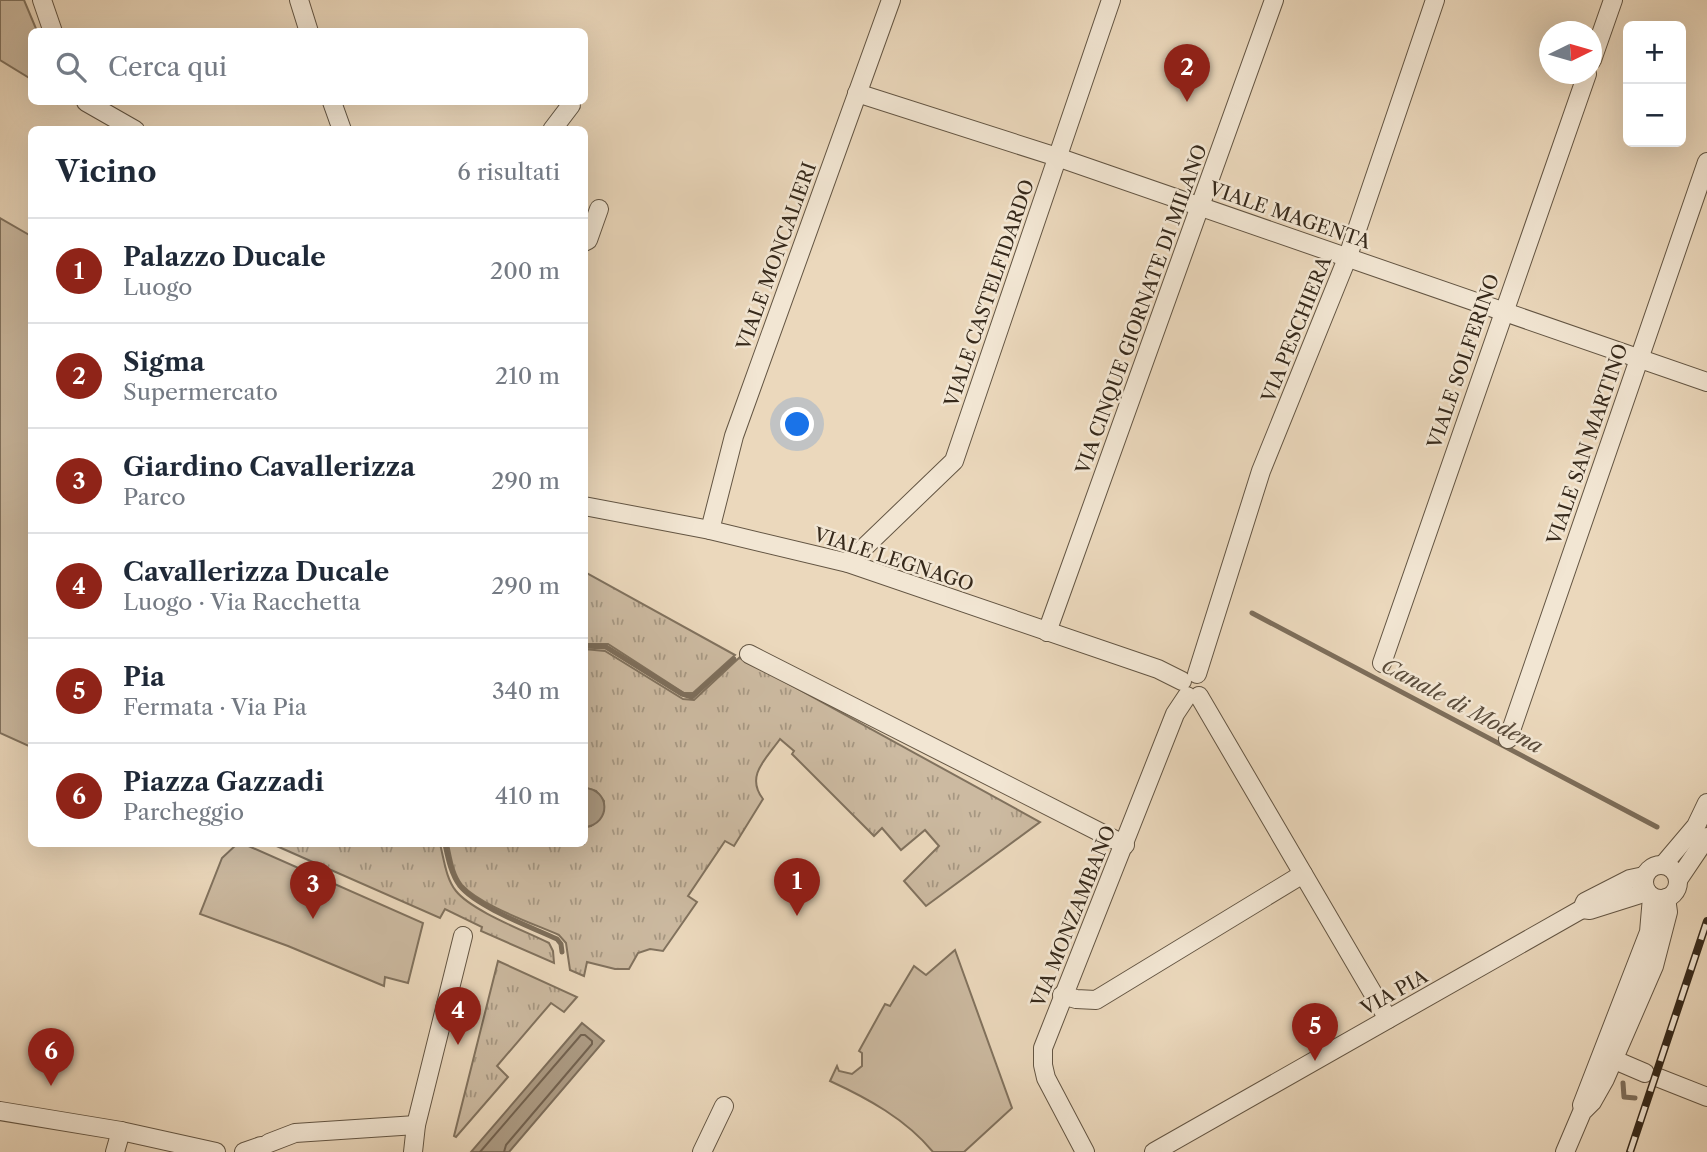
<!DOCTYPE html>
<html lang="it">
<meta charset="utf-8">
<style>
:root{--surface:#fff;--page:#f6f6f7;--text:#1f2937;--muted:#747a83;--line:#e0e1e3;--accent:#8f2418}
body{margin:0;font-family:"Libre Caslon Text",serif;background:var(--page);color:var(--text)}
.controls{position:absolute;right:21px;top:21px;display:grid;overflow:hidden;border-radius:10px;box-shadow:0 7px 28px #0002}
.controls button{width:63px;height:63px;display:grid;place-items:center;padding:0;border:0;border-bottom:2px solid var(--line);background:var(--surface);color:var(--text);font:35px sans-serif}
.compass{position:absolute;left:1539px;top:21px;width:63px;height:63px;border-radius:50%;background:var(--surface);box-shadow:0 7px 28px #0002;rotate:85deg}
.you{position:absolute;left:798px;top:425px;width:24px;height:24px;margin:-18px;border:5px solid #fff;border-radius:50%;background:#1a73e8;box-shadow:0 0 0 10px #1a73e833}
.badge{display:grid;place-items:center;width:46px;height:46px;border-radius:50%;background:var(--accent);color:#fff;font-size:23px;font-weight:700}
.pin{position:absolute;translate:-50% -58px;filter:drop-shadow(0 2px 4px #0008)}
.pin::after{content:'';position:absolute;top:37px;width:24px;height:21px;background:inherit;clip-path:polygon(0 0,100% 0,50% 100%)}
.list{margin:0;padding:0;list-style:none}
h2{display:flex;justify-content:space-between;align-items:center;height:91px;margin:0;padding:0 28px;font-size:30px}
h2 small{font-size:23px;font-weight:400;color:var(--muted)}
.list li{display:grid;grid-template-columns:46px 1fr auto;gap:21px;align-items:center;box-sizing:border-box;height:105px;padding:0 28px;border-top:2px solid var(--line)}
.list b{display:block;font-size:26px;white-space:nowrap}
.list p{margin:0;font-size:23px;white-space:nowrap;color:var(--muted)}
.list em{font-size:23px;font-style:normal;color:var(--muted)}
.icon{flex:none;width:38px;height:38px;fill:none;stroke:currentColor;stroke-width:2;stroke-linecap:round;stroke-linejoin:round}
.map{position:relative;flex:none;width:1707px;height:1152px;overflow:hidden}
.search{position:absolute;background:var(--surface);box-shadow:0 7px 28px #0002;left:28px;top:28px;width:560px;height:77px;display:flex;align-items:center;gap:18px;box-sizing:border-box;padding:0 24px;border-radius:10px;color:var(--muted);font-size:26px}
.panel{position:absolute;background:var(--surface);box-shadow:0 7px 28px #0002;left:28px;top:126px;width:560px;height:721px;border-radius:10px}
.map>svg:first-child{display:block}
</style>
<div class="map">
<svg width="1707" height="1152" viewBox="0 0 1707 1152">
<defs>
<pattern id="grass-tufts" width="24" height="20" patternUnits="userSpaceOnUse" patternTransform="scale(1.75)"><rect width="24" height="20" fill="#ccbaa1"/><path d="M3 7l-1-3M5 7V3M7 7l1-3M15 17l-1-3M17 17v-4M19 17l1-3" fill="none" stroke="#a69782"/></pattern>
</defs>
<rect width="100%" height="100%" fill="#ebd8bc"/>
<filter id="stains"><feTurbulence type="fractalNoise" baseFrequency=".00286" numOctaves="4"/><feColorMatrix values="0 0 0 0 .2 0 0 0 0 .09 0 0 0 0 .02 0 0 0 .5 -.17"/></filter>
<radialGradient id="worn" r=".72"><stop offset=".6" stop-color="#630" stop-opacity="0"/><stop offset="1" stop-color="#630" stop-opacity=".3"/></radialGradient>
<g fill="url(#grass-tufts)" stroke="#81725e" stroke-width="2">
<path d="M 585,572 L 735,655 L 693,693 L 684,693 L 608,644 L 585,644 Z"/>
<path d="M 584,649 L 605,651 L 683,699 L 694,700 L 740,657 L 1040,822 L 926,906 L 904,881 L 939,846 L 925,830 L 901,850 L 882,828 L 874,836 L 792,754 L 794,751 L 780,739 C 766,759 745,776 763,799 L 734,846 L 725,841 L 688,896 L 697,902 L 663,951 L 650,949 L 638,953 L 629,969 L 615,969 L 587,962 L 584,976 L 570,970 L 566,943 L 559,935 C 532,923 481,906 462,885 C 453,874 451,857 448,844 L 584,844 L 585,827 L 591,826 L 604,801 L 596,791 L 585,788 Z"/>
<path d="M 272,844 L 440,844 C 444,859 446,879 456,891 C 472,911 525,931 549,943 L 553,951 L 554,963 L 481,931 L 482,927 L 445,909 L 440,918 Z"/>
<path d="M 498,961 L 577,997 L 564,1012 L 551,1003 L 497,1066 L 508,1077 L 456,1137 L 454,1136 Z"/>
</g>
<g fill="#ccbaa1" stroke="#81725e" stroke-width="2">
<path d="M 0,0 L 24,0 L 37,31 L 32,32 L 31,79 L 0,60 Z"/>
<path d="M 0,218 L 31,236 L 31,747 L 0,733 Z"/>
<path d="M 237,844 L 244,844 L 423,923 L 408,983 L 385,977 L 384,986 L 288,946 L 200,914 L 222,858 Z"/>
<path d="M 955,950 L 1012,1108 L 964,1152 L 933,1152 C 906,1119 867,1098 830,1081 L 837,1066 L 839,1071 L 852,1074 L 862,1066 L 862,1053 L 859,1051 L 885,1004 L 890,1006 L 914,966 L 926,975 Z"/>
</g>
<g fill="#ad9c85" stroke="#7d6e5b" stroke-width="2">
<path d="M 584,788 C 611,789 611,824 585,827 Z"/>
<path d="M 582,1023 L 604,1041 L 509,1152 L 471,1152 Z"/>
</g>
<g fill="none" stroke-linecap="round" stroke-linejoin="round">
<path stroke="#726250" stroke-width="2" d="M 480,1152 L 581,1035 L 585,1035 L 592,1041 L 592,1044 L 506,1145 L 504,1152"/>
<g stroke="#7d6e5b" stroke-width="5">
<path d="M 1252,613 L 1657,827"/>
<path d="M 584,646 L 606,647 L 682,694 L 692,697 L 734,659"/>
<path d="M 445,844 C 448,858 451,874 460,886 C 477,907 531,927 557,939 L 561,944 L 562,952"/>
<path d="M 1623,1083 L 1624,1097 L 1635,1098"/>
</g>
<defs>
<g id="minor">
<path d="M 42,0 L 53,32"/>
<path d="M 299,0 L 309,32"/>
<path d="M 1592,60 L 1613,0"/>
<path d="M 857,93 L 1057,157 L 1707,382"/>
<path d="M 86,102 L 135,130"/>
<path d="M 332,102 L 342,130"/>
<path d="M 552,130 L 571,105"/>
<path d="M 584,242 L 588,240 L 599,209"/>
<path d="M 584,506 L 710,530 L 848,563 L 1158,669 L 1182,681"/>
<path d="M 710,530 L 734,436 L 891,0"/>
<path d="M 848,563 L 954,461 L 1111,0"/>
<path d="M 1047,632 L 1274,0"/>
<path d="M 749,654 L 1125,845"/>
<path d="M 1382,663 L 1587,74"/>
<path d="M 1197,674 L 1261,471 L 1348,256 L 1435,0"/>
<path d="M 1199,696 L 1388,1019"/>
<path d="M 1508,739 L 1707,162"/>
<circle cx="1661" cy="882" r="17"/>
<path d="M 1663,865 L 1696,826 L 1707,803"/>
<path d="M 1678,880 L 1707,837"/>
<path d="M 1582,909 L 1590,910 L 1647,892"/>
<path d="M 1062,995 L 1076,999 L 1096,1000 L 1303,874"/>
<path d="M 1603,1055 L 1645,1073"/>
<path d="M 1659,1078 L 1707,1097"/>
<path d="M 1582,1105 L 1649,932 L 1652,897"/>
<path d="M 0,1111 L 121,1131 L 216,1152"/>
<path d="M 269,1143 L 295,1133 L 416,1125"/>
<path d="M 115,1152 L 121,1131"/>
<path d="M 244,1152 L 261,1146"/>
<path d="M 413,1152 L 416,1125 L 463,936"/>
<path d="M 702,1152 L 724,1106"/>
<path d="M 1085,1152 L 1046,1078 L 1043,1065 L 1043,1048 L 1175,714 L 1187,696"/>
<path d="M 1154,1152 L 1582,909 L 1585,902 L 1630,879 L 1644,876"/>
<path d="M 1565,1152 L 1582,1112 L 1592,1102 L 1605,1079 L 1654,966 L 1668,912 L 1666,898"/>
</g>
</defs>
<use href="#minor" stroke="#635543" stroke-width="20"/>
<use href="#minor" stroke="#f2e6d3" stroke-width="18"/>
<defs>
<path id="rail" d="M 1630,1152 L 1707,921"/>
</defs>
<use href="#rail" stroke="#36291b" stroke-width="8"/>
<use href="#rail" stroke="#f2e6d3" stroke-width="5" stroke-dasharray="16" stroke-linecap="butt"/>
</g>
<g text-anchor="middle" stroke-width="5" stroke-linejoin="round" paint-order="stroke">
<g font-size="19" fill="#36291b" stroke="#f2e6d3">
<text transform="translate(1290 215) rotate(19)" y="7">VIALE MAGENTA</text>
<text transform="translate(776 256) rotate(-70)" y="7">VIALE MONCALIERI</text>
<text transform="translate(989 293) rotate(-71)" y="7">VIALE CASTELFIDARDO</text>
<text transform="translate(1141 309) rotate(-70)" y="7">VIA CINQUE GIORNATE DI MILANO</text>
<text transform="translate(1296 329) rotate(-68)" y="7">VIA PESCHIERA</text>
<text transform="translate(1463 361) rotate(-71)" y="7">VIALE SOLFERINO</text>
<text transform="translate(1587 444) rotate(-71)" y="7">VIALE SAN MARTINO</text>
<text transform="translate(894 559) rotate(18)" y="7">VIALE LEGNAGO</text>
<text transform="translate(1073 916) rotate(-68)" y="7">VIA MONZAMBANO</text>
<text transform="translate(1394 992) rotate(-29)" y="7">VIA PIA</text>
</g>
<g font-size="21" font-style="italic" fill="#5a4c3b" stroke="#f2e6d3">
<text transform="translate(1462 706) rotate(28)" y="7">Canale di Modena</text>
</g>
</g>
<rect width="100%" height="100%" filter="url(#stains)"/>
<rect width="100%" height="100%" fill="url(#worn)"/>
</svg>
<div class="controls">
<button>+</button>
<button>−</button>
</div>
<svg class="compass" viewBox="-18 -18 36 36"><path d="M0-13l5 13h-10z" fill="#e53935"/><path d="M0 13l5-13h-10z" fill="#747a83"/></svg>
<div class="you"></div>
<div class="pin badge" style="left:797px;top:916px">1</div>
<div class="pin badge" style="left:1187px;top:102px">2</div>
<div class="pin badge" style="left:313px;top:919px">3</div>
<div class="pin badge" style="left:458px;top:1045px">4</div>
<div class="pin badge" style="left:1315px;top:1061px">5</div>
<div class="pin badge" style="left:51px;top:1086px">6</div>
<div class="search"><svg class="icon" aria-label="search" viewBox="0 0 24 24"><circle cx="10" cy="10" r="6"/><path d="M15 15l6 6"/></svg>Cerca qui</div>
<section class="panel">
<h2>Vicino<small>6 risultati</small></h2>
<ul class="list">
<li><span class="badge">1</span><div><b>Palazzo Ducale</b><p>Luogo</p></div><em>200 m</em></li>
<li><span class="badge">2</span><div><b>Sigma</b><p>Supermercato</p></div><em>210 m</em></li>
<li><span class="badge">3</span><div><b>Giardino Cavallerizza</b><p>Parco</p></div><em>290 m</em></li>
<li><span class="badge">4</span><div><b>Cavallerizza Ducale</b><p>Luogo · Via Racchetta</p></div><em>290 m</em></li>
<li><span class="badge">5</span><div><b>Pia</b><p>Fermata · Via Pia</p></div><em>340 m</em></li>
<li><span class="badge">6</span><div><b>Piazza Gazzadi</b><p>Parcheggio</p></div><em>410 m</em></li>
</ul>
</section>
</div>
